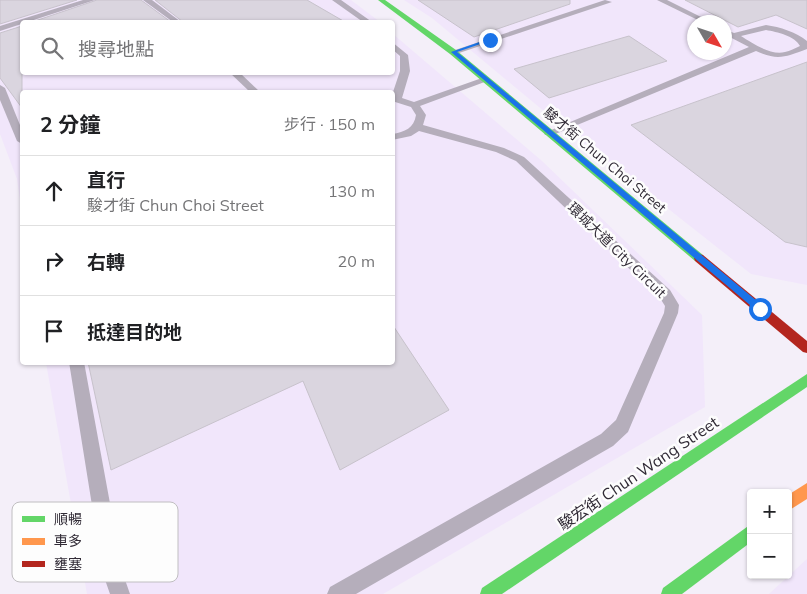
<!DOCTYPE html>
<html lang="zh-TW">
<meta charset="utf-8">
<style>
:root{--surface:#fff;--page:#f2f2f2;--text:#202124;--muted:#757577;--line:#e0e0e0}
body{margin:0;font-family:Mulish,"Noto Sans TC",sans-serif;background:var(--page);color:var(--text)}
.controls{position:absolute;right:15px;bottom:15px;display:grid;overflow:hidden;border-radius:5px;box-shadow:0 1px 4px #0004}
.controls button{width:45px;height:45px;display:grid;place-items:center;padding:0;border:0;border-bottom:1px solid var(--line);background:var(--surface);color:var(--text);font:25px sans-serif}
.compass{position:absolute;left:687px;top:15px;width:45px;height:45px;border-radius:50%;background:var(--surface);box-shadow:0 1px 4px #0004;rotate:129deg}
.stop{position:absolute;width:15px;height:15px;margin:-11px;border:4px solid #1a73e8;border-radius:50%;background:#fff}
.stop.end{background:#1a73e8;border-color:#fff;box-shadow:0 1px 5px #0008}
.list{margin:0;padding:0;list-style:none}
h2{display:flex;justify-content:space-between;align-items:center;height:65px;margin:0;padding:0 20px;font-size:21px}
h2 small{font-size:16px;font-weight:400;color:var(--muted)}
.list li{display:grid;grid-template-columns:32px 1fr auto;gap:15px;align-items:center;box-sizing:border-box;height:70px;padding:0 20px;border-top:1px solid var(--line)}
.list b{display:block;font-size:19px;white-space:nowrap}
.list p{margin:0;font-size:16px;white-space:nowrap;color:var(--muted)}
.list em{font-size:16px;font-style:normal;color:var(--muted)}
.icon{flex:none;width:28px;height:28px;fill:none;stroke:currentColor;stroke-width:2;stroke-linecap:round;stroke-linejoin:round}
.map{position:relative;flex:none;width:807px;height:594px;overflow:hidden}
.search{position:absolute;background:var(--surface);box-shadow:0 1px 4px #0004;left:20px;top:20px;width:375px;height:55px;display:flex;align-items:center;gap:12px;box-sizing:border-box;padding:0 18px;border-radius:5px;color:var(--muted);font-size:19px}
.panel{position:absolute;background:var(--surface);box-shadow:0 1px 4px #0004;left:20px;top:90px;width:375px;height:275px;border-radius:5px}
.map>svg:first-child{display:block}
</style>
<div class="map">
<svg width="807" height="594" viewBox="0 0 807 594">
<rect width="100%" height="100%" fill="#f4eff9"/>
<g fill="#f1e6fb" fill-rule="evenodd">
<path d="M 0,0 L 351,0 L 380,22 L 22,22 L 22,72 L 392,72 L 393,34 L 542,161 L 702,315 L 705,407 L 383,594 L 87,594 L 46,363 L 392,362 L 392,92 L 22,92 L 22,214 L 17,179 L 0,134 Z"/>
<path d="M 404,0 L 807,0 L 807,285 L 751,274 L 539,107 L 432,18 ZM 694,22 L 724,22 L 724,52 L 694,52 Z"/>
<path d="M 807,559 L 807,594 L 769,594 Z"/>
</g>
<g fill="#dad5df" stroke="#c7c2cb">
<path d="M 0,0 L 77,0 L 0,24 Z"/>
<path d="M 97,0 L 141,0 L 171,22 L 32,22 Z"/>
<path d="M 155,0 L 307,0 L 345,22 L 183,22 Z"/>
<path d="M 418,0 L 570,0 L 570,4 L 474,37 Z"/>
<path d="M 685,0 L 807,0 L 807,29 L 776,15 L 738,27 Z"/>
<path d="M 22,26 L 22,108 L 0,78 L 0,33 Z"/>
<path d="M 629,36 L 667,61 L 549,98 L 514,69 Z"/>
<path d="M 807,62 L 807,247 L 785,242 L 631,125 Z"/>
<path d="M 392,324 L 449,410 L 340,470 L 303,381 L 111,470 L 88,362 L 392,362 Z"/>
</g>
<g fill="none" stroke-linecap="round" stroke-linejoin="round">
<g fill="#b5aebb" fill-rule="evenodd">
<path d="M 83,0 L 95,0 L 0,31 L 0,26 Z"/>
<path d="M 143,0 L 152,0 L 181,22 L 173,22 Z"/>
<path d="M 332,0 L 341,0 L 372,22 L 363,22 Z"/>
<path d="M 605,0 L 612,2 L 456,54 L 449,52 Z"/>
<path d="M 657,0 L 667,0 L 711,22 L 702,22 Z"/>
<path d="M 766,25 C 780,27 796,32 807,41 L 807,49 C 785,57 778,61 756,51 L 553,135 L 545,135 L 544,133 L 749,47 L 724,34 L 724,29 L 734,33 ZM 766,30 C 777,32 795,36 800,46 C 795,48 790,51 785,52 C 771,56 752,43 741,36 Z"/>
<path d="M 392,42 L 408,55 L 410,71 L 402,98 L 414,102 L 482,78 L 488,78 L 490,80 L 420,106 L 426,115 L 423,125 L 504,148 L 524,157 L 670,290 L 679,305 L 678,313 L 628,432 L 613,446 L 356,594 L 327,594 L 330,587 L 601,434 L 616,420 L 664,313 L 665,306 L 660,298 L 516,161 L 496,152 L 419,131 L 411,136 L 392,140 L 392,134 C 405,132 414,128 416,115 L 411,107 L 392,101 L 392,95 L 400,71 L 400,56 L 392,49 Z"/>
<path d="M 229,72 L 239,72 L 260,92 L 250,92 Z"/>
<path d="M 0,85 L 5,88 L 22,130 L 22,144 L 17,141 L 0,100 Z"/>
<path d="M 69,362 L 84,362 L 123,574 L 130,594 L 110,594 L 103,574 Z"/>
</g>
<g fill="#63d668" fill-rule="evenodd">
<path d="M 378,0 L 385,0 L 456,50 L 703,255 L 704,258 L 703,261 L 695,261 L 450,54 Z"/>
<path d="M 807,374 L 807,387 L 502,594 L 480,594 L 482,588 Z"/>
<path d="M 751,524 L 751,542 L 682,594 L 661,594 L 663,588 Z"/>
</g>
<path fill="#ff974d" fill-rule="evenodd" d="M 807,483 L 807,499 L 788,511 L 788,495 Z"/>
<path fill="#b3261e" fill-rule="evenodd" d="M 699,254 L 703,255 L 807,341 L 807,353 L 803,352 L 695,261 L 694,258 Z"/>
</g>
<path fill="#1a73e8" d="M 488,39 L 492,40 L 457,52 L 763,306 L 763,311 L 757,311 L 451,52 Z"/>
<g text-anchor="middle" stroke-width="5" stroke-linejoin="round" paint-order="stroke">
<g font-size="14" fill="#312b36" stroke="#fdfdfd">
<text transform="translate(605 160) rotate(40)" y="5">駿才街 Chun Choi Street</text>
<text transform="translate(617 250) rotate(44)" y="5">環城大道 City Circuit</text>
</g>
<g font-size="16" fill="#312b36" stroke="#fdfdfd">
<text transform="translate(638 473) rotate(-34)" y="6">駿宏街 Chun Wang Street</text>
</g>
</g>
<rect x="12" y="502" width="166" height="80" rx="8" fill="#fdfdfd" stroke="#c0bec1" stroke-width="1"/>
<rect x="22" y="516" width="23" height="6" fill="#63d668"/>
<rect x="22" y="538" width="23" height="7" fill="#ff974d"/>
<rect x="22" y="561" width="23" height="6" fill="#b3261e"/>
<g font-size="14" fill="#312b36">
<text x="54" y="524">順暢</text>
<text x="54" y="546">車多</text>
<text x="54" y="569">壅塞</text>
</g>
</svg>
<div class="controls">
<button>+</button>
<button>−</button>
</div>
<svg class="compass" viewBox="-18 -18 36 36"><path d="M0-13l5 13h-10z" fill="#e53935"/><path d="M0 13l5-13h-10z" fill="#757577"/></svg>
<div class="stop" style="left:760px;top:309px"></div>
<div class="stop end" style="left:490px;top:40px"></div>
<div class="search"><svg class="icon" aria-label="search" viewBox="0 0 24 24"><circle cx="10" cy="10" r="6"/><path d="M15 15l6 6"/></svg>搜尋地點</div>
<section class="panel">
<h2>2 分鐘<small>步行 · 150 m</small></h2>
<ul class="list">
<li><svg class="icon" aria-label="ahead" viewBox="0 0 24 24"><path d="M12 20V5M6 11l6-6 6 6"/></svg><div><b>直行</b><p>駿才街 Chun Choi Street</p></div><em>130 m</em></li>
<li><svg class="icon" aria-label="right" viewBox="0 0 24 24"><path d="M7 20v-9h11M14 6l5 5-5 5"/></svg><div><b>右轉</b></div><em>20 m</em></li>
<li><svg class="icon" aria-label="arrive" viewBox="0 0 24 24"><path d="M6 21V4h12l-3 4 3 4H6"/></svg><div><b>抵達目的地</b></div></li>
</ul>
</section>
</div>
